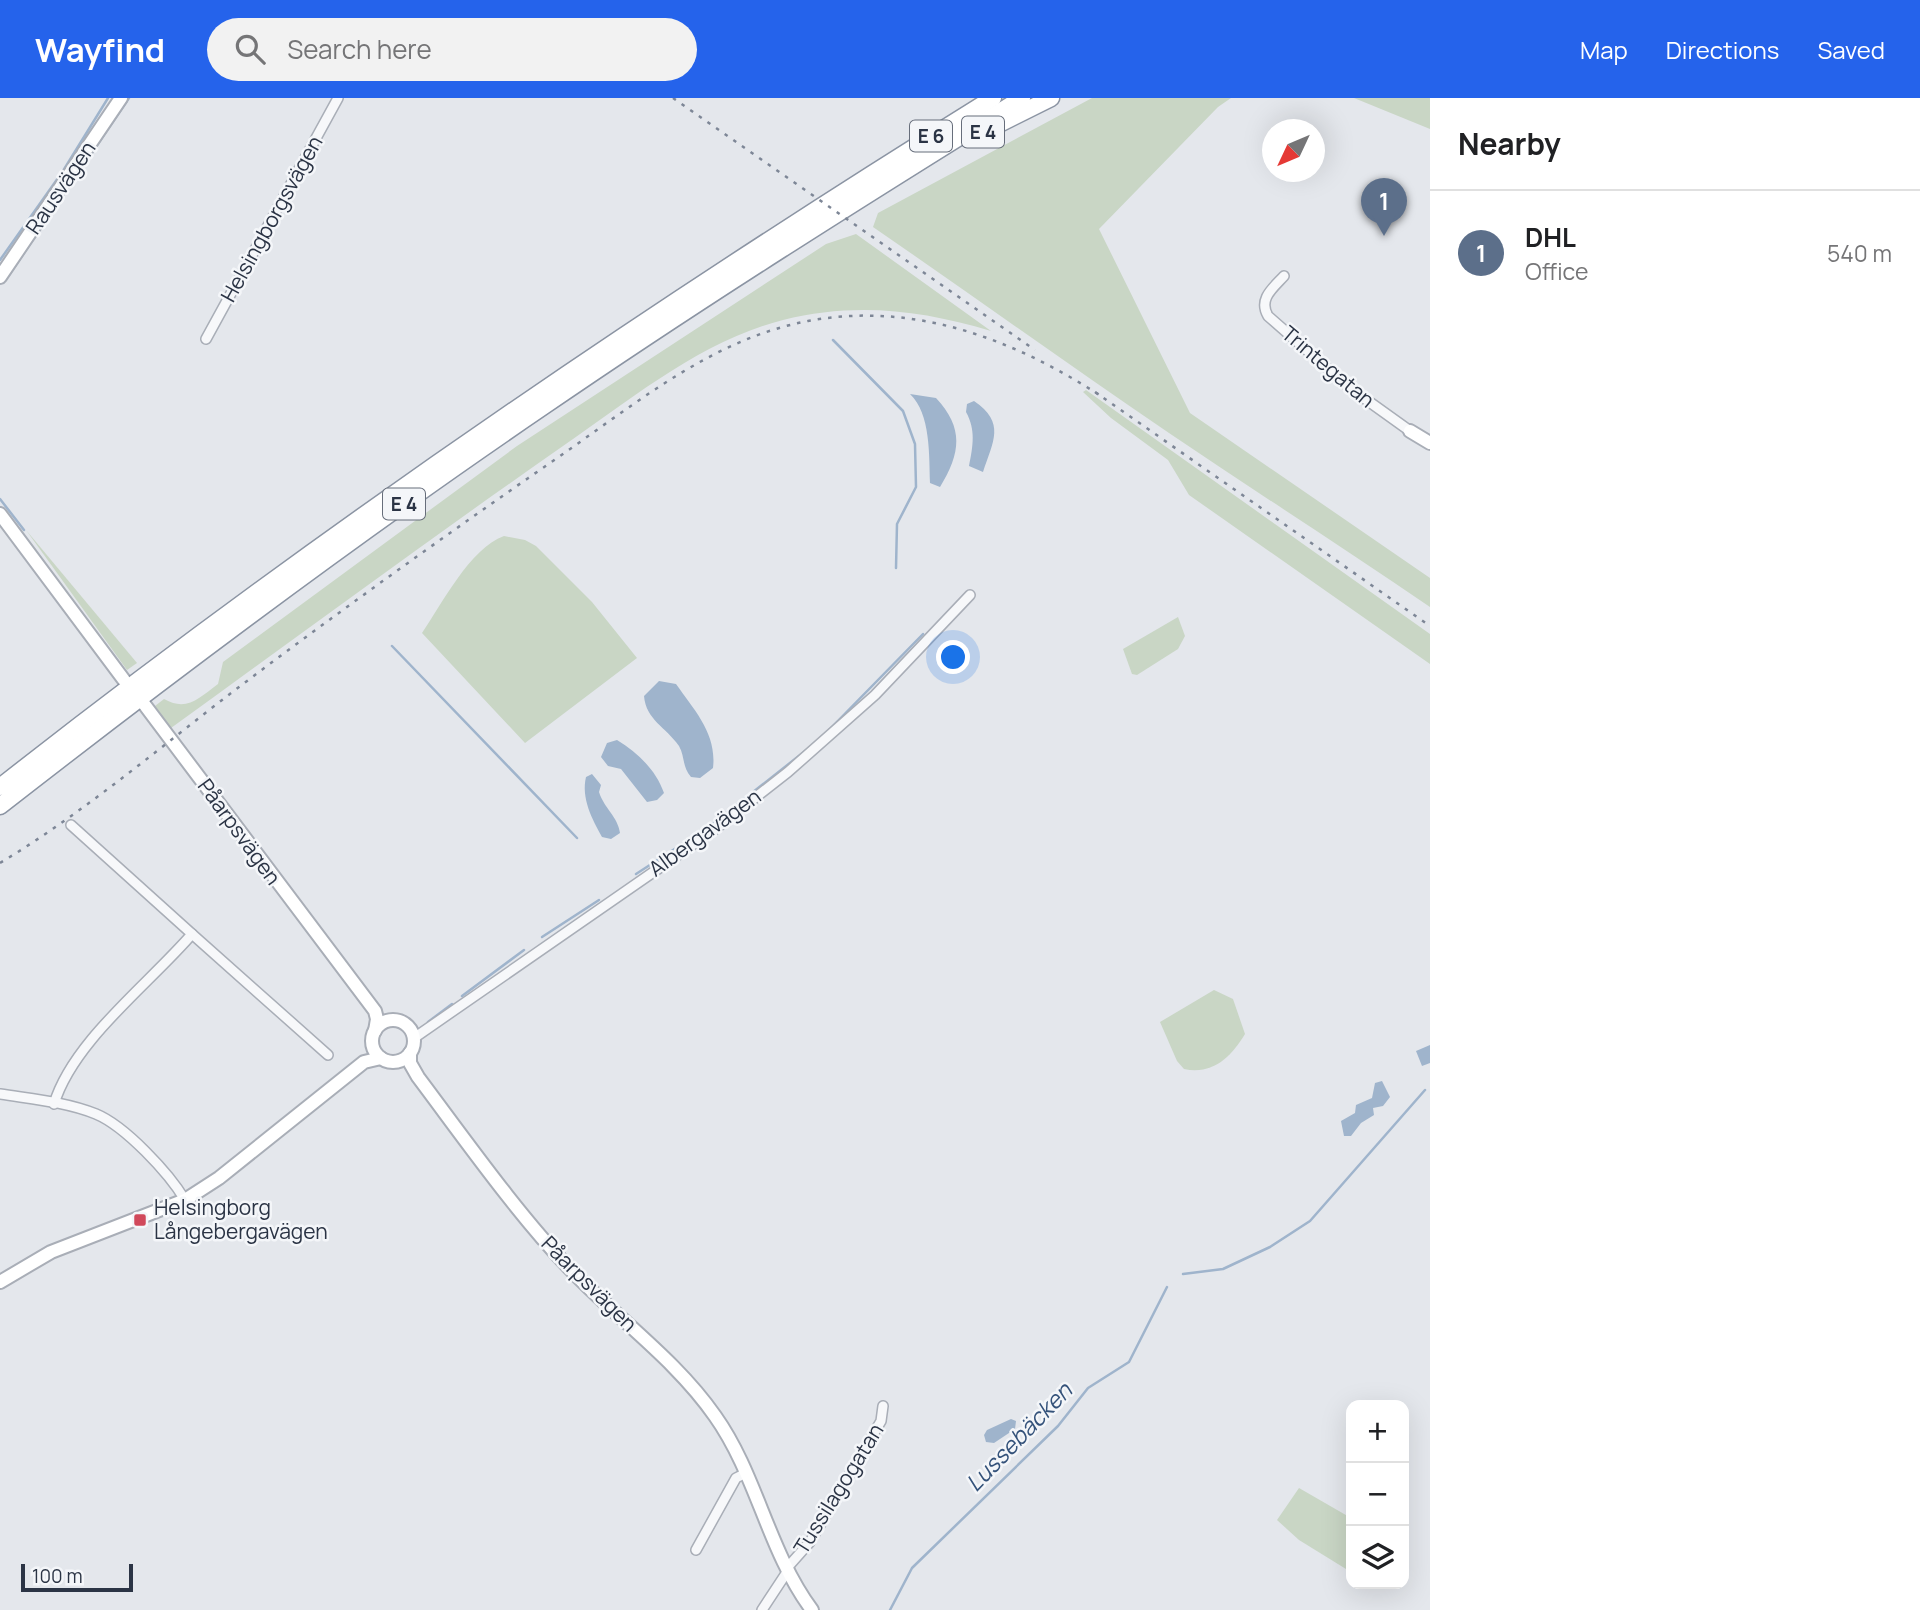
<!DOCTYPE html>
<meta charset="utf-8">
<style>
:root{--surface:#fff;--page:#f2f2f2;--text:#202124;--muted:#757577;--line:#e0e0e0;--accent:#2563eb}
body{margin:0;font-family:Manrope,sans-serif;background:var(--page);color:var(--text)}
.controls{position:absolute;right:21px;bottom:21px;display:grid;overflow:hidden;border-radius:14px;box-shadow:0 7px 28px #0002}
.controls button{width:63px;height:63px;display:grid;place-items:center;padding:0;border:0;border-bottom:2px solid var(--line);background:var(--surface);color:var(--text);font:35px sans-serif}
.compass{position:absolute;left:1262px;top:21px;width:63px;height:63px;border-radius:50%;background:var(--surface);box-shadow:0 7px 28px #0002;rotate:226deg}
.scale{position:absolute;left:21px;bottom:18px;width:112px;box-sizing:border-box;padding-left:7px;border:4px solid #2b3445;border-top:0;font-size:19px;line-height:24px;white-space:nowrap;color:#2b3445;-webkit-text-stroke:5px #f4f6f9;paint-order:stroke}
.you{position:absolute;left:954px;top:560px;width:24px;height:24px;margin:-18px;border:5px solid #fff;border-radius:50%;background:#1a73e8;box-shadow:0 0 0 10px #1a73e833}
.badge{display:grid;place-items:center;width:46px;height:46px;border-radius:50%;background:var(--accent);color:#fff;font-size:23px;font-weight:700}
.pin{position:absolute;translate:-50% -58px;filter:drop-shadow(0 2px 4px #0008)}
.pin::after{content:'';position:absolute;top:37px;width:24px;height:21px;background:inherit;clip-path:polygon(0 0,100% 0,50% 100%)}
.list{margin:0;padding:0;list-style:none}
h2{display:flex;justify-content:space-between;align-items:center;height:91px;margin:0;padding:0 28px;font-size:30px}
h2 small{font-size:23px;font-weight:400;color:var(--muted)}
.list li{display:grid;grid-template-columns:46px 1fr auto;gap:21px;align-items:center;box-sizing:border-box;height:126px;padding:0 28px;border-top:2px solid var(--line)}
.list b{display:block;font-size:26px;white-space:nowrap}
.list p{margin:0;font-size:23px;white-space:nowrap;color:var(--muted)}
.list em{font-size:23px;font-style:normal;color:var(--muted)}
.icon{flex:none;width:38px;height:38px;fill:none;stroke:currentColor;stroke-width:2;stroke-linecap:round;stroke-linejoin:round}
.map{position:relative;flex:none;width:1430px;height:1512px;overflow:hidden}
header{display:flex;align-items:center;gap:42px;box-sizing:border-box;height:98px;padding:0 35px;background:var(--accent);color:#fff}
header strong{font-size:33px}
nav{display:flex;gap:38px;margin-inline-start:auto;font-size:24px}
.search{width:490px;height:63px;background:var(--page);display:flex;align-items:center;gap:18px;box-sizing:border-box;padding:0 24px;border-radius:38px;color:var(--muted);font-size:26px}
main{display:flex}
aside{flex:1;background:var(--surface)}
.map>svg:first-child{display:block}
</style>
<header>
<strong>Wayfind</strong>
<div class="search"><svg class="icon" aria-label="search" viewBox="0 0 24 24"><circle cx="10" cy="10" r="6"/><path d="M15 15l6 6"/></svg>Search here</div>
<nav><a>Map</a><a>Directions</a><a>Saved</a></nav>
</header>
<main>
<div class="map">
<svg width="1430" height="1512" viewBox="0 0 1430 1512">
<rect width="100%" height="100%" fill="#e4e7ec"/>
<g fill="#c9d6c5">
<path d="M 1092,0 L 1231,0 L 1218,9 L 1099,131 L 1190,315 L 1430,480 L 1430,509 C 1344,450 1256,394 1169,335 C 1070,268 972,197 873,129 L 878,115 Z"/>
<path d="M 1354,0 L 1430,0 L 1430,31 Z"/>
<path d="M 856,136 L 991,233 C 921,212 855,204 783,222 C 700,243 632,301 563,348 C 431,440 301,536 171,630 L 155,608 L 164,601 C 187,614 199,600 218,586 L 223,564 L 517,348 L 826,146 Z"/>
<path d="M 1086,292 L 1430,536 L 1430,566 L 1189,397 L 1168,362 L 1111,320 L 1083,294 Z"/>
<path d="M 26,432 L 137,565 L 127,572 Z"/>
<path d="M 504,438 L 525,442 L 536,448 L 592,504 L 637,560 L 525,645 L 422,535 C 442,506 470,450 504,438 Z"/>
<path d="M 1178,519 L 1185,538 L 1178,551 L 1137,577 L 1132,576 L 1123,551 Z"/>
<path d="M 1214,892 L 1233,901 L 1245,936 C 1231,959 1213,977 1184,971 L 1177,963 L 1160,924 Z"/>
<path d="M 1299,1390 L 1351,1420 L 1351,1458 L 1346,1471 L 1299,1442 L 1277,1422 Z"/>
</g>
<g fill="#9fb4cc">
<path d="M 910,296 L 936,300 C 964,330 961,355 940,389 L 930,385 C 929,358 931,316 910,296 Z"/>
<path d="M 974,303 C 1006,325 993,343 983,374 L 969,368 C 973,348 976,332 966,314 L 967,306 Z"/>
<path d="M 659,583 L 676,586 C 695,613 717,636 713,670 L 700,680 L 691,679 C 682,669 685,658 679,648 C 666,629 646,622 644,598 Z"/>
<path d="M 617,642 C 638,655 656,672 664,695 L 657,702 L 647,704 L 621,671 L 608,668 L 601,659 L 607,645 Z"/>
<path d="M 592,676 L 601,687 L 599,694 C 604,710 618,719 620,735 L 611,741 L 602,739 C 592,721 581,700 586,679 Z"/>
<path d="M 1430,947 L 1430,965 L 1422,968 L 1416,953 Z"/>
<path d="M 1382,983 L 1390,999 L 1383,1008 L 1373,1010 L 1374,1017 L 1361,1025 L 1351,1038 L 1344,1038 L 1341,1023 L 1355,1015 L 1356,1007 L 1372,1000 L 1375,985 Z"/>
<path d="M 1011,1321 L 1016,1323 L 1015,1331 L 994,1345 L 986,1344 L 984,1337 L 987,1332 Z"/>
</g>
<g fill="none" stroke-linecap="round" stroke-linejoin="round">
<g stroke="#9fb4cc" stroke-width="2.5">
<path d="M 0,162 L 63,73 L 108,0"/>
<path d="M 9,177 L 129,0"/>
<path d="M 833,242 L 903,313 L 915,346 L 916,389 L 897,426 L 896,470"/>
<path d="M 0,401 L 24,432"/>
<path d="M 392,548 L 577,740"/>
<path d="M 829,632 L 923,536"/>
<path d="M 636,776 L 710,728 L 814,646"/>
<path d="M 542,839 L 599,802"/>
<path d="M 462,898 L 524,852"/>
<path d="M 428,924 L 452,906"/>
<path d="M 1183,1176 L 1223,1171 L 1270,1149 L 1310,1123 L 1425,992"/>
<path d="M 890,1512 L 912,1470 L 1058,1328 L 1088,1290 L 1129,1264 L 1167,1189"/>
</g>
<defs>
<g id="street">
<path d="M 1284,178 C 1273,190 1258,201 1268,218 L 1350,290 L 1410,333"/>
<path d="M 206,241 L 338,0"/>
<path d="M 192,836 L 328,957"/>
<path d="M 414,940 L 714,732 L 788,674 L 875,597 L 970,497"/>
<path d="M 0,996 C 31,1001 67,1004 96,1016 C 125,1028 169,1075 185,1102"/>
<path d="M 54,1006 C 73,943 149,886 192,836 L 71,727"/>
<path d="M 696,1452 L 736,1380 L 746,1375"/>
<path d="M 786,1471 L 810,1444 L 881,1323 L 883,1308"/>
<path d="M 762,1512 L 787,1474"/>
</g>
<g id="secondary">
<path d="M 0,179 L 121,0"/>
<path d="M 1410,333 L 1430,345"/>
<path d="M 0,416 L 124,582"/>
<path d="M 144,606 L 375,913 L 377,921 L 375,933"/>
<circle cx="393" cy="943" r="21"/>
<path d="M 410,955 L 410,965 L 418,979 C 466,1043 518,1117 573,1174 C 620,1223 676,1262 715,1318 C 757,1377 768,1453 812,1512"/>
<path d="M 0,1184 L 51,1154 L 185,1102 L 219,1080 L 364,964 L 381,960"/>
</g>
<g id="highway">
<path d="M 989,31 L 1051,0"/>
<path d="M 0,689 C 318,439 650,213 993,0"/>
<path d="M 0,708 C 177,570 357,435 544,308 C 700,201 861,100 1022,0"/>
</g>
</defs>
<use href="#street" stroke="#a9aeb7" stroke-width="12"/>
<use href="#secondary" stroke="#a9aeb7" stroke-width="16"/>
<use href="#highway" stroke="#8b94a3" stroke-width="19"/>
<use href="#street" stroke="#f7f8fa" stroke-width="9"/>
<use href="#secondary" stroke="#fff" stroke-width="12"/>
<use href="#highway" stroke="#fff" stroke-width="16"/>
<g stroke="#7d8696" stroke-width="2.5" stroke-dasharray="3.5 7" stroke-linecap="butt">
<path d="M 673,0 L 1035,252"/>
<path d="M 1095,294 L 1430,528"/>
<path d="M 0,765 C 83,715 158,651 235,592 C 341,512 450,434 560,358 C 638,304 713,241 808,223 C 914,203 1013,241 1101,298"/>
</g>
</g>
<rect fill="#d1495b" stroke="#f4f6f9" stroke-width="2.5" x="133" y="1115" width="14" height="14" rx="3.5"/>
<g text-anchor="middle" stroke-width="5" stroke-linejoin="round" paint-order="stroke">
<g fill="#f4f6f9" stroke="#676e7b" stroke-width="2">
<rect x="962" y="18.5" width="42" height="31" rx="5"/>
<rect x="910" y="22.5" width="42" height="31" rx="5"/>
<rect x="383" y="390.5" width="42" height="31" rx="5"/>
</g>
<g font-size="19" font-weight="bold" fill="#2b3445">
<text x="983" y="41">E 4</text>
<text x="931" y="45">E 6</text>
<text x="404" y="413">E 4</text>
</g>
<g font-size="21" fill="#2b3445" stroke="#f4f6f9">
<text transform="translate(61 90) rotate(-56)" y="7">Rausvägen</text>
<text transform="translate(272 121) rotate(-61)" y="7">Helsingborgsvägen</text>
<text transform="translate(1328 269) rotate(40)" y="7">Trintegatan</text>
<text transform="translate(239 734) rotate(54)" y="7">Påarpsvägen</text>
<text transform="translate(705 735) rotate(-36)" y="7">Albergavägen</text>
<text transform="translate(589 1186) rotate(45)" y="7">Påarpsvägen</text>
<text transform="translate(839 1391) rotate(-58)" y="7">Tussilagogatan</text>
</g>
<g font-size="21" fill="#2b3445" stroke="#f4f6f9" text-anchor="start">
<text x="154" y="1117">Helsingborg<tspan x="154" dy="24">Långebergavägen</tspan></text>
</g>
<g font-size="23" font-style="italic" fill="#34527a" stroke="#f4f6f9">
<text transform="translate(1019 1339) rotate(-46)" y="8">Lussebäcken</text>
</g>
</g>
</svg>
<div class="controls">
<button>+</button>
<button>−</button>
<button><svg class="icon" aria-label="layers" viewBox="0 0 24 24"><path d="M12 4l9 5-9 5-9-5zM3 14l9 5 9-5"/></svg></button>
</div>
<svg class="compass" viewBox="-18 -18 36 36"><path d="M0-13l5 13h-10z" fill="#e53935"/><path d="M0 13l5-13h-10z" fill="#757577"/></svg>
<div class="scale">100 m</div>
<div class="you"></div>
<div class="pin badge" style="left:1384px;top:138px;background:#5c6f8a">1</div>
</div>
<aside>
<h2>Nearby<small></small></h2>
<ul class="list">
<li><span class="badge" style="background:#5c6f8a">1</span><div><b>DHL</b><p>Office</p></div><em>540 m</em></li>
</ul>
</aside>
</main>
